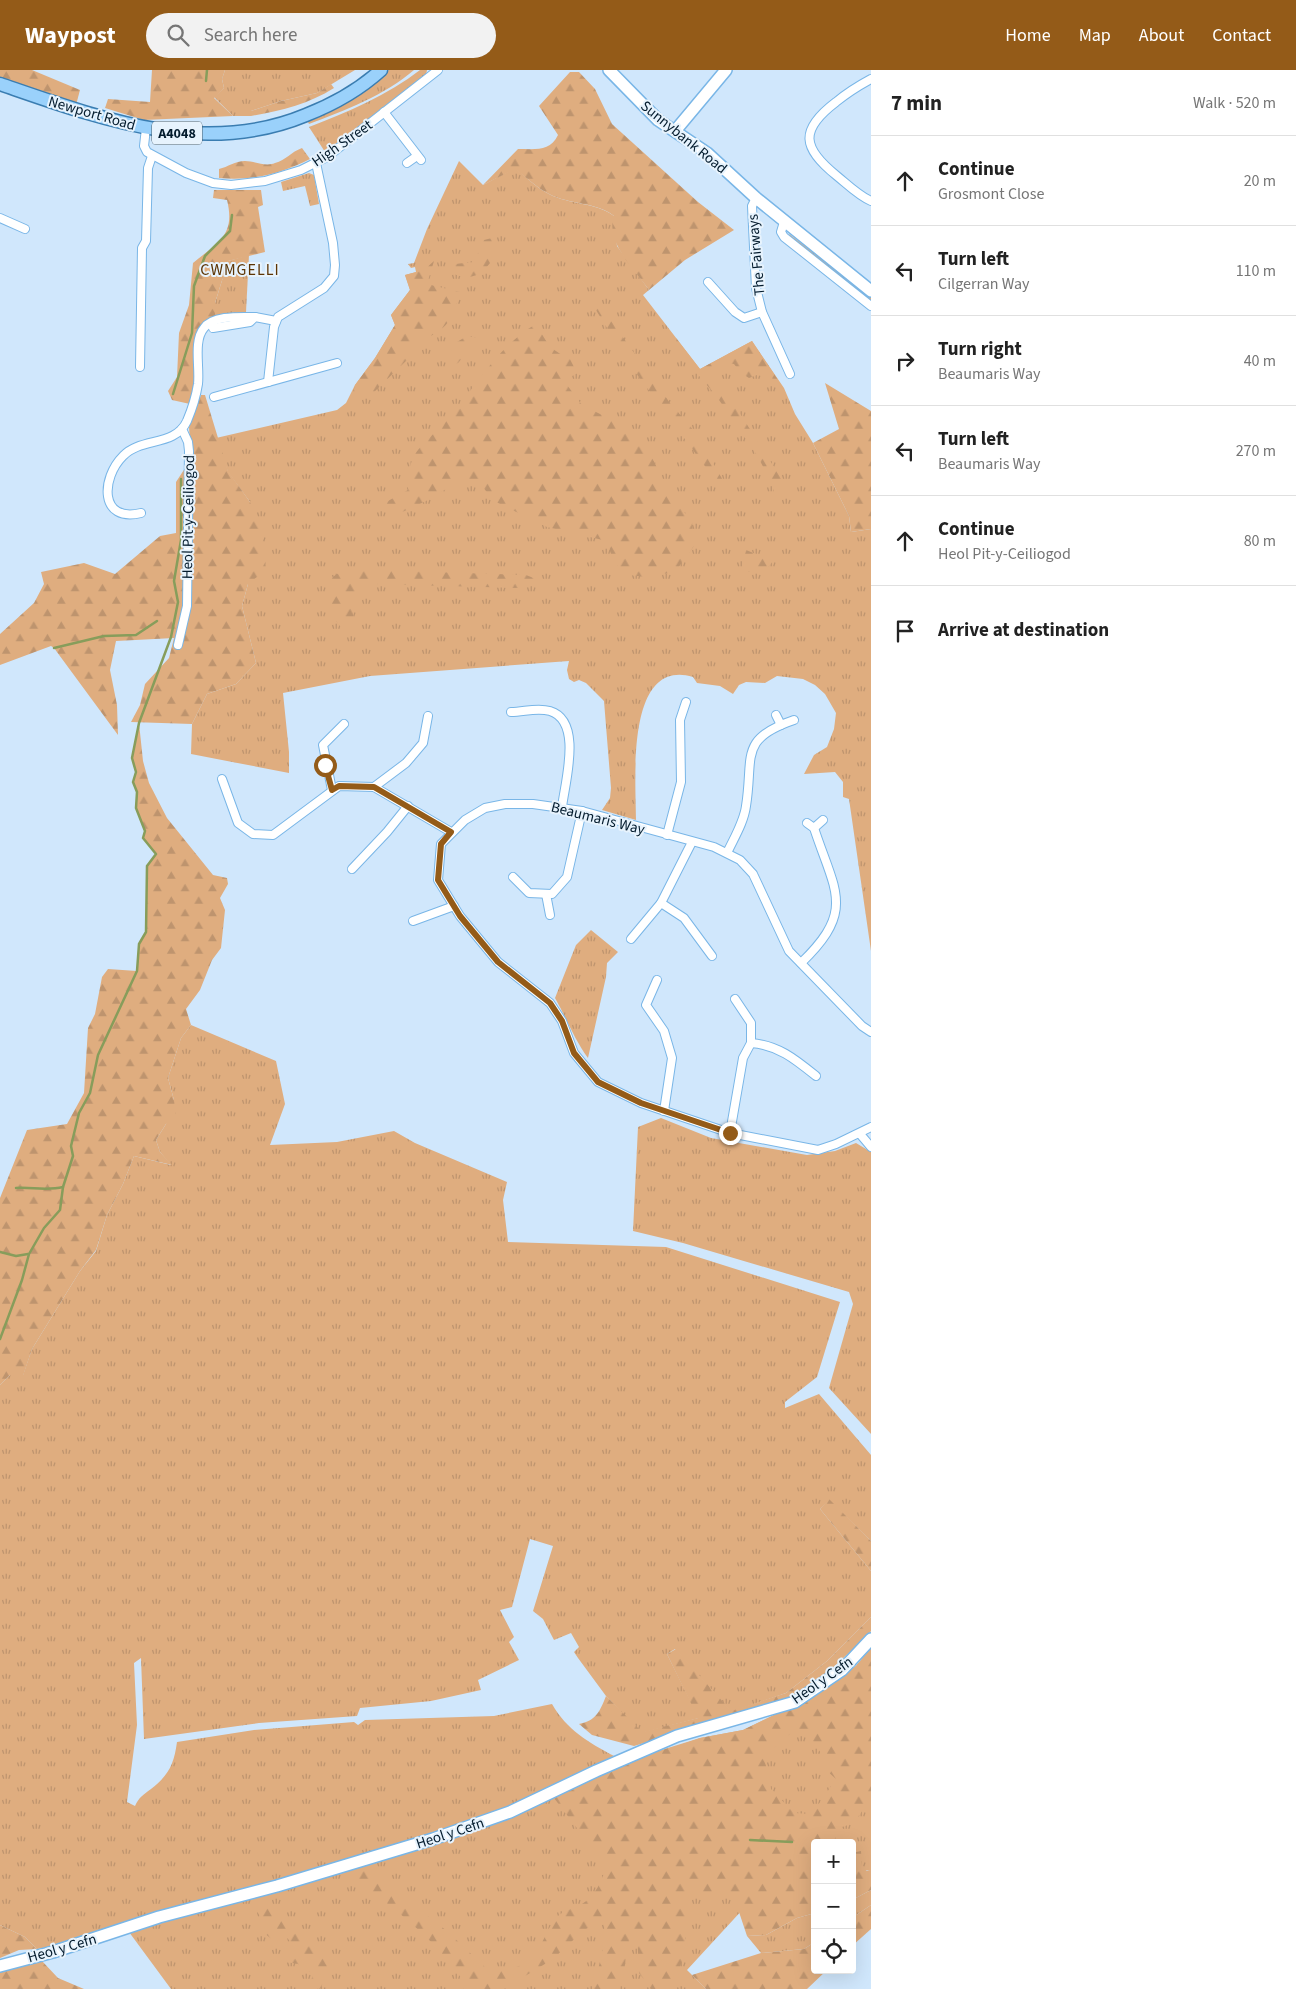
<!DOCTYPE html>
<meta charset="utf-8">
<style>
:root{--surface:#fff;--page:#f2f2f2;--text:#222;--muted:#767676;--line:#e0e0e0;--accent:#945b18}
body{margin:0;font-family:"Source Sans 3",sans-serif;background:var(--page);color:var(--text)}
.controls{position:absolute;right:15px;bottom:15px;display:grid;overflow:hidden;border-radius:5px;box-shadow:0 5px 20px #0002}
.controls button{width:45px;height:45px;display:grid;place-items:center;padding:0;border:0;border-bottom:1px solid var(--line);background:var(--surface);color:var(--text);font:25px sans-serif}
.stop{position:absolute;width:15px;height:15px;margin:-11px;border:4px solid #945b18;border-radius:50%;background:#fff}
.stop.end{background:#945b18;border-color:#fff;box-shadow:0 1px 5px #0008}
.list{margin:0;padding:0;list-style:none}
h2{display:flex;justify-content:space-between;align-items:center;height:65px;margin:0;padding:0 20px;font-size:21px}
h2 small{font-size:16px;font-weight:400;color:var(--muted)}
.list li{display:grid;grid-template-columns:32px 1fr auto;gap:15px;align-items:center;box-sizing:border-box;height:90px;padding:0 20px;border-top:1px solid var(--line)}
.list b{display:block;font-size:19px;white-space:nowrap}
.list p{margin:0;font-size:16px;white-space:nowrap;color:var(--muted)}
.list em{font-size:16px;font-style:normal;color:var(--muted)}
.icon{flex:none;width:28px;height:28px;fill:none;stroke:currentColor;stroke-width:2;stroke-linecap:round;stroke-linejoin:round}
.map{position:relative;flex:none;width:871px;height:1919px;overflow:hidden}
header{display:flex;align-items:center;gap:30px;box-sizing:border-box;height:70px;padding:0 25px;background:var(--accent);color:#fff}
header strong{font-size:24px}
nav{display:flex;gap:28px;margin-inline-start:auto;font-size:18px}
.search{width:350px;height:45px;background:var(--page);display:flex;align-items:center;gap:12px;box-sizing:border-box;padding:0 18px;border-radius:28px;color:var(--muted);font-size:19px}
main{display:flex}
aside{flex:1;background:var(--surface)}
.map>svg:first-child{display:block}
</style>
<header>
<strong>Waypost</strong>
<div class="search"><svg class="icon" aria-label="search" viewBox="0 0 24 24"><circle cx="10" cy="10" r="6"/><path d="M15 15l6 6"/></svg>Search here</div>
<nav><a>Home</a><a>Map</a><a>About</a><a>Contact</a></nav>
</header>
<main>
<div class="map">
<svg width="871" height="1919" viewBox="0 0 871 1919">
<defs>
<pattern id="grass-tufts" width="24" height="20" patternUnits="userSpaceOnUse" patternTransform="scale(1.25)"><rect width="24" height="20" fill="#dfad7f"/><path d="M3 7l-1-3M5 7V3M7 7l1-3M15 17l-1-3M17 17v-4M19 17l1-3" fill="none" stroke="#be946e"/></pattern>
<pattern id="forest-firs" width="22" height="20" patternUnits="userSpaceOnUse" patternTransform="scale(1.25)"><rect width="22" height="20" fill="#dfad7f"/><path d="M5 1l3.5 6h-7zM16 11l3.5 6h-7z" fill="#be946e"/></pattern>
</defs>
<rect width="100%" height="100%" fill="#d0e7fc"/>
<g fill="url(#grass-tufts)">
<path d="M 225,0 L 355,0 L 317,23 L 281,31 L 251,41 L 251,46 L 233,46 L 214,27 L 224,18 L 222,9 Z"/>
<path d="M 389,0 L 414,0 C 385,25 344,41 309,54 L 308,52 C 339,39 364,22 389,0 Z"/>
<path d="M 420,0 L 427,0 L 426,5 L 325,82 L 309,57 C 348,42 388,25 420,0 Z"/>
<path d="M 459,91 L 483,115 L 515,98 C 526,107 537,118 549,124 C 570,135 596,132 614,146 L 617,176 L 649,220 L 643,225 L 700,299 L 752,271 L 784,318 L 795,344 L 813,373 L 849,446 L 851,462 L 871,459 L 871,881 L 849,729 L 843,727 L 843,712 L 835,702 L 804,704 L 814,685 L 827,677 L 834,659 L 836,643 L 825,624 L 815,615 L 803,609 L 777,606 L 765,613 L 746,612 L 739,615 L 733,624 L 720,616 L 697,613 L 693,607 C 625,587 636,712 636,750 L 602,740 L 610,728 L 611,718 L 604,631 L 586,613 L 579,610 L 574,612 L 569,609 L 567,600 L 569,591 L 370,606 L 283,623 L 289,682 L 289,703 L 191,684 L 192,654 L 207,624 L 236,614 L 256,593 L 242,536 L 248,514 L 250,432 L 228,402 L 216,368 L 337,340 L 346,333 L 355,315 L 375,288 L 395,255 L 391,245 L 410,220 L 405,205 L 416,202 L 415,197 L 411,198 L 408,194 L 414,193 L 427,159 Z"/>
<path d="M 309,103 L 314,105 L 319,134 L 310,136 L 305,116 L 283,121 L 281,112 Z"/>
<path d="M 789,164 L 871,226 L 871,232 L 790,167 Z"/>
<path d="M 249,185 L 246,242 L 215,248 L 215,233 L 228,191 Z"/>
<path d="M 591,860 L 618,882 L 607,893 L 606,907 L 588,988 C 574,969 567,949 555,928 L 576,875 Z"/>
<path d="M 191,955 L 276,991 L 285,1034 L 270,1075 L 337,1072 L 394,1061 L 415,1073 L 507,1112 L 503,1130 L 508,1172 L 666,1177 L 840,1232 L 817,1307 L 785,1332 L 785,1338 L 819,1324 L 871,1385 L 871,1471 L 829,1430 L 820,1439 L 871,1501 L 871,1547 L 827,1591 L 786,1623 L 731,1642 L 675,1579 L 667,1584 L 699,1648 L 641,1663 L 606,1626 L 578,1588 L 574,1582 L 579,1577 L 571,1563 L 554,1570 L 543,1549 L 533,1541 L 553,1476 L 530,1469 L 512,1537 L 500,1540 L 514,1567 L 509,1572 L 519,1590 L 478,1610 L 481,1620 L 431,1631 L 360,1638 L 357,1646 L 259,1653 L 144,1669 L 141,1588 L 134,1593 L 137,1655 L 127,1732 L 135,1736 C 139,1727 143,1725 151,1719 C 169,1705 174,1694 177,1672 L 254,1660 L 354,1652 L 358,1655 L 365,1650 L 494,1646 L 552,1634 C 567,1660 588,1672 614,1686 L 498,1742 L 457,1756 L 263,1815 L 173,1837 L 68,1873 L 37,1879 L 25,1867 L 0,1855 L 0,1315 L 10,1305 L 23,1305 L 32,1279 L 80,1201 L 96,1181 L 107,1145 L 123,1114 L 134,1086 L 171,1095 L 160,1082 L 156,1070 L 166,1054 L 174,1030 L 168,1008 L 181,968 Z"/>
<path d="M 661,1048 L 711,1068 L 807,1085 L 835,1081 L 856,1073 L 871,1082 L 871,1364 L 829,1318 L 853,1234 L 849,1222 L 683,1173 L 633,1161 L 638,1057 Z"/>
<path d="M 871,1578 L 871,1801 L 852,1798 L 852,1773 L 815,1773 L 756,1825 L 687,1900 L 706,1919 L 171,1919 L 129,1862 L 455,1767 L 510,1748 L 607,1701 L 700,1668 L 743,1660 L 816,1625 L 856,1596 Z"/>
<path d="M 871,1820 L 871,1835 L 852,1848 L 852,1830 Z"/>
<path d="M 815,1843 L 815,1872 L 804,1879 L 761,1883 L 747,1866 L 766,1865 L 797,1848 Z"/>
</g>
<g fill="url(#forest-firs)" fill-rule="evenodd">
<path d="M 0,0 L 32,0 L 80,20 L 76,35 L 0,7 Z"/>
<path d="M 152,0 L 225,0 L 222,9 L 224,18 L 214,28 L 233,46 L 144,50 L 105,38 L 108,29 L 150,32 Z"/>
<path d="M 570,2 L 579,2 L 595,19 L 612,54 L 698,132 L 734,160 L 685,190 L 649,220 C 635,200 605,172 614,146 C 597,132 570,135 549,124 C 537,118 526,107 515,99 L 483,115 L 518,79 C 535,79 550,82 558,65 L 539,36 Z"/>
<path d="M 331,14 L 334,18 C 309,34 280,41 251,46 L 251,41 L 281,31 L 317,23 Z"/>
<path d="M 302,78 L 310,89 C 280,104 253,111 219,108 L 219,99 C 228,97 235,91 245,91 C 255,91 265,97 275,93 C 286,90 291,82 302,78 Z"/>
<path d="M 214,120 L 261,120 L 263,135 L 258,137 L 265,182 L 228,191 L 215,233 L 215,248 C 188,255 196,284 195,306 C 194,315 191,325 190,334 L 172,330 L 168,321 L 177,307 L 179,263 L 189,235 L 193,193 C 217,173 236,166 227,130 L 213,128 Z"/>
<path d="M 492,168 L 498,178 C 490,197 477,214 454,204 L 455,194 L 474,192 L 484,170 Z"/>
<path d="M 434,191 L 427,214 L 460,222 C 452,254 445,261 415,273 L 408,289 L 371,325 L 361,326 L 353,323 L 355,315 L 375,288 L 395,255 L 391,245 L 410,220 L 405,205 L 424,200 Z"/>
<path d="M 591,232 L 594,233 L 607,245 L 670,333 L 695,362 L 728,419 L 729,426 L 722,425 L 707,399 L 630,295 Z"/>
<path d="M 536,254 C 545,269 550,282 569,287 L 577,303 L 564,311 L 582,335 L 614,351 L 652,387 L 670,426 L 692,451 L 694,476 L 675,502 L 645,507 L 622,504 L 611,484 L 607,471 L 547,457 L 494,431 L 482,416 L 463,409 L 426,431 L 396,445 L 377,437 L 408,420 C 408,408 408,398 414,386 C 421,373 438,361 448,349 C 476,316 497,277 536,254 Z"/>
<path d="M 467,266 L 479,268 L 458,293 L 451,296 L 452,275 Z"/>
<path d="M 676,268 L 700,299 L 752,271 L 778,310 L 757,305 L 749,308 L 741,303 L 734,294 L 727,293 L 718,301 L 715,309 L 732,331 L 781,408 L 785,420 L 780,425 L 774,422 L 773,416 L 757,385 L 717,327 L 677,280 Z"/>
<path d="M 825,313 L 871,341 L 871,459 L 851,462 L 849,446 L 813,373 L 839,359 Z"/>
<path d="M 201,325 L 205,325 L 228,401 L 250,432 L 262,462 L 266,500 L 248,514 L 242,536 L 256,593 L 236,614 L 207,624 L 192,654 L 131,652 L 140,635 L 145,614 L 169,588 L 174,568 L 116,571 L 110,600 L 117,635 L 118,665 L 54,578 L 51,576 L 0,595 L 0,564 L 34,533 L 44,514 L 41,502 L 84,493 L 115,504 L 160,466 L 176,463 L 176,412 L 191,389 L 189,357 Z"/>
<path d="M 746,480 L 773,491 L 766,500 L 749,502 L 742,498 Z"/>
<path d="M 345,499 L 526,505 L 536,509 L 536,515 L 521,518 L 375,514 L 358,520 L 352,537 L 355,556 L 344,560 C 328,546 329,528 331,508 Z"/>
<path d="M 139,653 L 143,691 L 149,713 L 167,748 L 213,805 L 227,808 L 228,814 L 220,828 L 225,840 L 221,878 L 212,890 L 200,920 L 186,939 L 191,955 L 181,968 L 168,1008 L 174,1030 L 176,1048 L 166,1054 L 156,1070 L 160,1082 L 172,1095 L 134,1086 L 123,1114 L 107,1145 L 96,1180 L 80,1201 L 32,1279 L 23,1306 L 10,1305 L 0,1315 L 0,1128 L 27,1060 L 67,1054 L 84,1023 L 88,958 L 95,944 L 102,907 L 108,899 L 137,901 L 139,874 L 146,862 L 147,796 L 156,784 L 143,768 L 145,761 L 136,738 L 137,722 L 133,712 L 136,702 L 132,688 Z"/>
<path d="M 829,1429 L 871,1471 L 871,1501 L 820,1439 Z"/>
<path d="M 871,1547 L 871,1561 L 867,1566 L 826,1604 L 803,1621 L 779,1633 L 634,1676 L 592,1665 L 579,1654 C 596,1651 600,1641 606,1626 L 642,1662 L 698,1648 L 667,1584 L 676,1579 L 731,1641 L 786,1623 L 827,1591 Z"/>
<path d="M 871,1578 L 871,1722 C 865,1739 856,1756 837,1758 L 834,1773 L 815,1773 L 815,1843 L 797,1848 L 766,1865 L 747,1866 L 733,1824 L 706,1823 L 688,1825 L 684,1883 L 674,1919 L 651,1919 L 639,1903 L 637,1861 L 631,1862 L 620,1919 L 594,1919 L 605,1868 L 604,1850 L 584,1860 L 553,1889 L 504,1919 L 463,1919 L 466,1915 C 438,1871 397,1841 356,1809 L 352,1799 L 360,1796 L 384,1812 L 447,1861 L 487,1899 C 498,1897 510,1901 521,1895 C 540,1885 542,1869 553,1852 C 562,1839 570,1841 582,1834 C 595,1826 603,1810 606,1796 L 554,1728 L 642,1686 L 700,1668 L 743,1660 L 782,1641 L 816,1625 L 856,1596 ZM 811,1660 L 813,1671 L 824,1688 L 826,1700 L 836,1709 L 812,1744 L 794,1743 L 771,1719 L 764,1687 L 791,1663 Z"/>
<path d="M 861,1781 L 862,1797 L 867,1801 L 871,1800 L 871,1820 L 852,1830 L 852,1783 Z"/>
<path d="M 264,1834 L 273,1838 L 306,1873 L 317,1875 L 333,1891 L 320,1919 L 309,1918 L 313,1904 L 298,1894 L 280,1891 L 299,1880 L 282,1863 L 274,1871 L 263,1862 L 264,1853 L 257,1841 Z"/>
<path d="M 871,1835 L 871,1859 L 852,1876 L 852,1848 Z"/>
<path d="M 0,1855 L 25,1867 L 37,1879 L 19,1880 L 0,1888 Z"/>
<path d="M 815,1872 L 815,1900 L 827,1900 L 807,1919 L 706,1919 L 692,1905 L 761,1883 L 804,1879 Z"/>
<path d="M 42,1891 L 58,1908 L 84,1919 L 0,1919 L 0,1901 Z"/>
</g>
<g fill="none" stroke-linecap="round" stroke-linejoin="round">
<g stroke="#879d5b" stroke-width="2.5">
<path d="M 206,11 L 207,0"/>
<path d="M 173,324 L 192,263 L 194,216 L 205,186 L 230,161 L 232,145"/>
<path d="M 54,578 L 104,566 L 136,565 L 157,551"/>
<path d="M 16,1118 C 32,1117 47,1121 63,1117"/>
<path d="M 0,1182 L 16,1186 L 28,1184"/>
<path d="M 0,1269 L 22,1210 L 29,1184 L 44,1158 L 60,1140 L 63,1117 L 73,1086 L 71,1076 L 79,1043 L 90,1023 L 98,985 L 137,901 L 139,874 L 146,862 L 147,796 L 156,784 L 143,768 L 145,761 L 136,738 L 137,722 L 133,712 L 136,702 L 132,688 L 139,653 L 171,567 L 178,532 L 174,511 L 181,470 L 181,409"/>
<path d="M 750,1770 L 792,1772"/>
</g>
<defs>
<g id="street">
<path d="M 871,9 C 858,16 847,23 836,32 C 799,60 802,78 837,106 C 848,115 859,126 871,131"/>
<path d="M 384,42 L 421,90"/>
<path d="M 146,58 L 144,76 L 147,82 L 186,103 L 213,113 L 231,115 L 265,111 L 301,100 L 327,87 L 438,0"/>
<path d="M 407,93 L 417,86"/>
<path d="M 756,128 L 752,136 L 756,218 L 762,242 L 790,304"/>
<path d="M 0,148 L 25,159"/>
<path d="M 784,152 L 781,162 L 784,167 L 871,236"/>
<path d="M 708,212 L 735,242 L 744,248 L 762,242"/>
<path d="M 213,258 L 250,252 L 255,247 L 276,251"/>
<path d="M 140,297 L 142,178 L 146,171 L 148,98 L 152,86"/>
<path d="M 268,312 L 274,257 L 278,247 L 324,218 L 334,206 L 335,195 L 333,173 L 316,93"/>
<path d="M 214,327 L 337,293"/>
<path d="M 141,443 C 99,453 101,408 123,386 C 141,367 175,377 187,351 C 192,339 196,327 198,314 C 200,297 193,271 204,258 C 213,245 241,247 255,247"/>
<path d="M 178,575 L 187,536 L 189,381 L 188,372 L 182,359"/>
<path d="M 511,642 C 524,642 537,637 550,641 C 583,651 565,712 562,737"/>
<path d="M 776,645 L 781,655"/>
<path d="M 222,709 L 238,753 L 253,764 L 273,765 L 339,716 L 374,717 L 451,762"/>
<path d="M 374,717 L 406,693 L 423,673 L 428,646"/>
<path d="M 332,720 L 323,675 L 344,654"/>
<path d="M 814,758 L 823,750"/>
<path d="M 667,765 L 681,712 L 680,650 L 686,632"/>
<path d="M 727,783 C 734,768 744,752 746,736 C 754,687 738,669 794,650"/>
<path d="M 352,799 L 387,762 L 408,736"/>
<path d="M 513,807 L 529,823 L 552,824 L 567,807 L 582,741"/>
<path d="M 546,824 L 550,845"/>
<path d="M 661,833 L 684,848 L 712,886"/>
<path d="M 413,851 L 454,836"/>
<path d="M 631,869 L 661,833 L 692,772"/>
<path d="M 801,893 C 856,840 835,822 814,758 L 807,753"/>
<path d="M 657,910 L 646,935 L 664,961 L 672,988 L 664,1041"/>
<path d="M 871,962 L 862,956 L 789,881 L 753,804 L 740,790 L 714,777 L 582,741 L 533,734 L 505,734 L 485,738 L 465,750 L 441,774 L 438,810 L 460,846 L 498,892 L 550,933 L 562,951 L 574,983 L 598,1012 L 641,1033 L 730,1063 L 818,1080 L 836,1074 L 871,1057"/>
<path d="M 751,973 C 778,975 795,989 816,1006"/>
<path d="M 730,1063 L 743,988 L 751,973 L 751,953 L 735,929"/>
<path d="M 860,1064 L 871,1077"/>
</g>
<g id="secondary">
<path d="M 609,0 L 658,50 L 707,83 L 756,128 L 871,221"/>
<path d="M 675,61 L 726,0"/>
<path d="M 0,1896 L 53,1882 L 159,1847 L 277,1816 L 433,1769 L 510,1742 L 596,1701 L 677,1666 L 795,1632 L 842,1600 L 871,1569"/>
</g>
<path id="primary" d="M 0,14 C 99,48 203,88 306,45 C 334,34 359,20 381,0"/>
</defs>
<use href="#street" stroke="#79b6e7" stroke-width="10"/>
<use href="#secondary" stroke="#79b6e7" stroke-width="14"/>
<use href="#primary" stroke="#3a7db1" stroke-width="15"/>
<use href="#street" stroke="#fff" stroke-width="8"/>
<use href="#secondary" stroke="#fff" stroke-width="11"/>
<use href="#primary" stroke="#9ad1fb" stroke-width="12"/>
</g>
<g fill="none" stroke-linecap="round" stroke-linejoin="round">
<path stroke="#945b18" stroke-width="6" d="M 325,695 L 332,720 L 339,716 L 374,717 L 451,762 L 441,774 L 438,810 L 460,846 L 498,892 L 550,933 L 562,951 L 574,983 L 598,1012 L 641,1033 L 730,1063"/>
</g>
<g text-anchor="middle" stroke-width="4" stroke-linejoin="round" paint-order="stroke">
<rect fill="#e7f3fd" stroke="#475c6b" stroke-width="1" x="152" y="51.5" width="50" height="23" rx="4"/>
<g font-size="14" font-weight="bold" fill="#031b2d">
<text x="177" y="68">A4048</text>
</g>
<g font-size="15" fill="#031b2d" stroke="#e7f3fd">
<text transform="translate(92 43) rotate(16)" y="5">Newport Road</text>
<text transform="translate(684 67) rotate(39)" y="5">Sunnybank Road</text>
<text transform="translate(342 73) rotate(-35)" y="5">High Street</text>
<text transform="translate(756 185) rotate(-95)" y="5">The Fairways</text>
<text transform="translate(188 447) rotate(-89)" y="5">Heol Pit-y-Ceiliogod</text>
<text transform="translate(598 748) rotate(14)" y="5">Beaumaris Way</text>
<text transform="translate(822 1610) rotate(-35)" y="5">Heol y Cefn</text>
<text transform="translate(450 1763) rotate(-18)" y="5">Heol y Cefn</text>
<text transform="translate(62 1878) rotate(-16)" y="5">Heol y Cefn</text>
</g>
<g font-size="16" letter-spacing="1" fill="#5c3404" stroke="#e7f3fd">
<text x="240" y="205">CWMGELLI</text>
</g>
</g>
</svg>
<div class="controls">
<button>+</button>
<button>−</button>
<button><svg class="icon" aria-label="locate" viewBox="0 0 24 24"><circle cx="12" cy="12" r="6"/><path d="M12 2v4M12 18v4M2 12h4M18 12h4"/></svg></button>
</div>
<div class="stop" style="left:325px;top:695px"></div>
<div class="stop end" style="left:730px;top:1063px"></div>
</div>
<aside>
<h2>7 min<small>Walk · 520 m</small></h2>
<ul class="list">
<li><svg class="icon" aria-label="ahead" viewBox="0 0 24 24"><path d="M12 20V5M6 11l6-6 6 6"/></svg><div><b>Continue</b><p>Grosmont Close</p></div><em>20 m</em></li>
<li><svg class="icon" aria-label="left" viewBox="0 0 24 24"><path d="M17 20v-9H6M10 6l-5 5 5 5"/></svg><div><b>Turn left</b><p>Cilgerran Way</p></div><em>110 m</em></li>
<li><svg class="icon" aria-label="right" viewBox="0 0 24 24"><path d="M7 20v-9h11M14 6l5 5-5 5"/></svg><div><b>Turn right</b><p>Beaumaris Way</p></div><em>40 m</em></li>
<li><svg class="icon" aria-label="left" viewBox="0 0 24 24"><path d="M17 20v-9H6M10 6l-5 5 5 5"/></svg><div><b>Turn left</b><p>Beaumaris Way</p></div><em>270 m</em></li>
<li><svg class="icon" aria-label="ahead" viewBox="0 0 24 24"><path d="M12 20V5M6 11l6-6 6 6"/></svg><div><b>Continue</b><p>Heol Pit-y-Ceiliogod</p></div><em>80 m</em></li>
<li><svg class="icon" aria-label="arrive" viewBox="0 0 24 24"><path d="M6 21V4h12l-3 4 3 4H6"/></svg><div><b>Arrive at destination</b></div></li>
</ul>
</aside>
</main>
